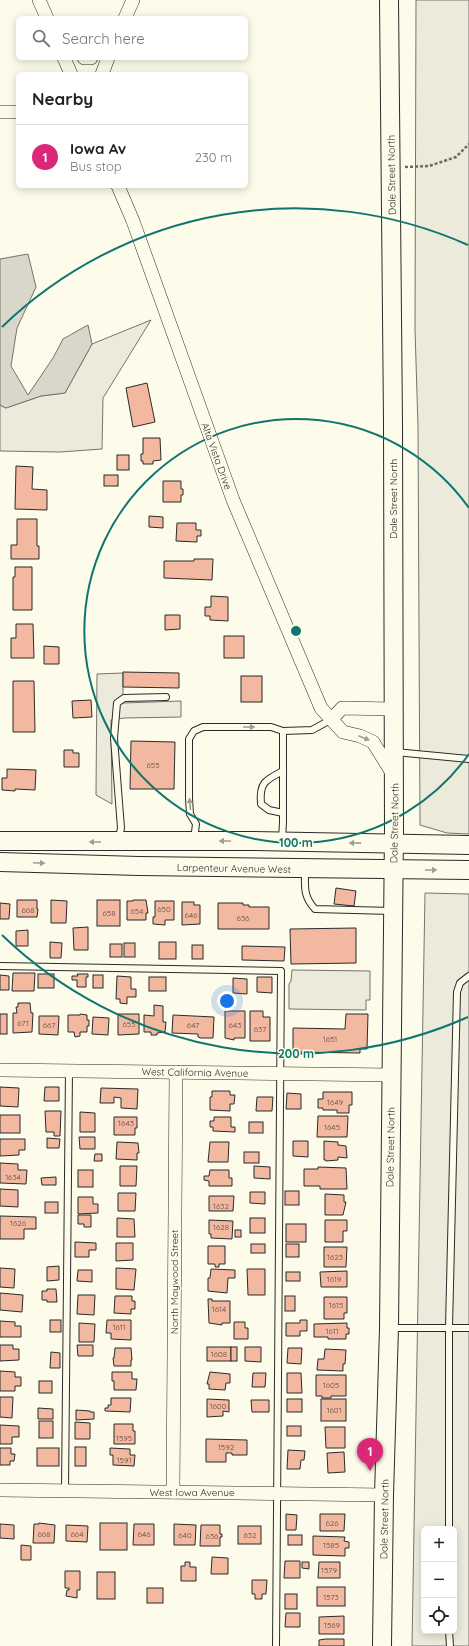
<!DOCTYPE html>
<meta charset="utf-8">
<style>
:root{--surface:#fff;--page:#f2f2f2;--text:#222;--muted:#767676;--line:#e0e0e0;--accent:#db2777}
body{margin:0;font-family:Quicksand,sans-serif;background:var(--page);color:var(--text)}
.controls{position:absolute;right:12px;bottom:12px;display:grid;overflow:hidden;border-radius:6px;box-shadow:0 2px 10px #0003}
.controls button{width:36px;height:36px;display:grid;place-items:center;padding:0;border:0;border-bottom:1px solid var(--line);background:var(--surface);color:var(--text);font:20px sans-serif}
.you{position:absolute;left:227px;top:1001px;width:14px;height:14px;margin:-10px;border:3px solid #fff;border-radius:50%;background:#1a73e8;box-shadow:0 0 0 6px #1a73e833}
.badge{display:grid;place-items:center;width:26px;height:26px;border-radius:50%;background:var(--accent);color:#fff;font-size:13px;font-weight:700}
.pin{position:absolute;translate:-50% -33px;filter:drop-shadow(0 1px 2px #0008)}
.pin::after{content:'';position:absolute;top:21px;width:14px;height:12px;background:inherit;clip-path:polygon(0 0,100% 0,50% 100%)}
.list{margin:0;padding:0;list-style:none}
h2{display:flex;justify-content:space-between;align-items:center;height:52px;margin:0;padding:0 16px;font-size:17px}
h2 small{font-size:13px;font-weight:400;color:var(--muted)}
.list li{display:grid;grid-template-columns:26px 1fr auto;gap:12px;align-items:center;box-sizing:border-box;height:64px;padding:0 16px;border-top:1px solid var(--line)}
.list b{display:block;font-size:15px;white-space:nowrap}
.list p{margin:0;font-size:13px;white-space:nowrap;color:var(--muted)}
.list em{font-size:13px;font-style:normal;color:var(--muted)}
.icon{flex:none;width:22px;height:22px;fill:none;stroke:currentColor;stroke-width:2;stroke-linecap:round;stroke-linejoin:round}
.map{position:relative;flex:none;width:469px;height:1646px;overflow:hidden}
.search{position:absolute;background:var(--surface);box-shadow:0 2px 10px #0003;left:16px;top:16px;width:232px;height:44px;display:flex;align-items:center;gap:10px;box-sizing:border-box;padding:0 14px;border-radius:6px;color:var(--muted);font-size:15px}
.panel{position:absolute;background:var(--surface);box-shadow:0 2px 10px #0003;left:16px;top:72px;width:232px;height:116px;border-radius:6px}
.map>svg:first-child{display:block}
</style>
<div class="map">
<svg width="469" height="1646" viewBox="0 0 469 1646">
<rect width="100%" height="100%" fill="#fdfbea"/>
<g fill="#ecebdb" stroke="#74746e" fill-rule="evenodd">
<path d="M 416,0 L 469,0 L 469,834 L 447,833 L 420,825 L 418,427 L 415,329 Z"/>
<path d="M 151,320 L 103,398 L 102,449 L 60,452 L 0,451 L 0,405 L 6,408 L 41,396 L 65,393 L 92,344 Z"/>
<path d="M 425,893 L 469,894 L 469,1646 L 412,1646 ZM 424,1529 L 454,1529 L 454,1631 L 424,1631 Z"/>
</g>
<g fill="#eceadb" stroke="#74746e">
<path d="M 123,673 L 123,703 L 181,701 L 181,717 L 124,718 L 111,720 L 112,804 L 96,795 L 97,674 Z"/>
<path d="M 292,970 L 370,971 L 370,1000 L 366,1000 L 366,1010 L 289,1009 L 289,984 L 291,981 Z"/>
</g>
<path fill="#d8d7c9" stroke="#74746e" d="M 28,254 L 36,287 L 17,328 L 11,366 L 28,395 L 53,358 L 63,339 L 88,325 L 92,344 L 65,393 L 41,396 L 6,408 L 0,405 L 0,259 Z"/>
<g fill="#f2b8a0" stroke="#2b2b2b">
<path d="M 147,383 L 155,422 L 133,427 L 126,388 Z"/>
<path d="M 143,438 L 160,438 L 161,460 L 153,461 L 153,464 L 143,464 L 143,461 L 141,461 L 141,454 L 143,454 Z"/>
<rect x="117" y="455" width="12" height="15"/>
<path d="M 16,466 L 33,467 L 32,489 L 47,490 L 47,510 L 15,509 Z"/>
<rect x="104" y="475" width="14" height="11"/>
<path d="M 163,481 L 181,481 L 181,489 L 183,489 L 183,495 L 181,495 L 181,502 L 163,502 Z"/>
<path d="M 149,516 L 163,517 L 163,528 L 149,527 Z"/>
<path d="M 17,519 L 37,519 L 37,546 L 39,546 L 39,559 L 11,559 L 11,545 L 17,545 Z"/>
<path d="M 177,523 L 196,523 L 196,530 L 201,530 L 201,536 L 197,536 L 197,542 L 176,541 Z"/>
<path d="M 194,559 L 213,559 L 212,580 L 164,578 L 164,561 L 194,561 Z"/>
<path d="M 15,567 L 32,567 L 32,610 L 13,610 L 13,577 L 15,577 Z"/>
<path d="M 211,596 L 228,597 L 228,621 L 210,620 L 210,616 L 205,616 L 205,607 L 211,607 Z"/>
<path d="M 165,615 L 180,615 L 180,629 L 165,630 Z"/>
<path d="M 16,624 L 33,624 L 34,658 L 11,658 L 11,638 L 16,638 Z"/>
<rect x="224" y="636" width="20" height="22"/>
<path d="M 44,646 L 59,647 L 59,664 L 44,664 Z"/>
<path d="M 123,672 L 179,673 L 179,688 L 123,687 Z"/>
<rect x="241" y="676" width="21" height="26"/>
<path d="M 13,681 L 34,681 L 35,732 L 13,732 Z"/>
<path d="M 91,700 L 92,717 L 73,718 L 72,701 Z"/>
<path d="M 131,741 L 175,742 L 174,789 L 130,789 Z"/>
<path d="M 64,750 L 73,750 L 73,753 L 79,753 L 79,767 L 64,767 Z"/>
<path d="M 7,769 L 36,770 L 35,790 L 15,789 L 15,791 L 2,790 L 2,778 L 7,778 Z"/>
<path d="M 336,888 L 356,891 L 354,906 L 334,904 Z"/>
<path d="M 17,900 L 37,900 L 37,909 L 38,909 L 37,917 L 17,917 Z"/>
<path d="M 51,900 L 67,901 L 66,923 L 51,923 Z"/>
<rect x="97" y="900" width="23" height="26"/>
<path d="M 133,900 L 146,900 L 148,913 L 146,913 L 146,920 L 127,920 L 127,901 L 133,901 Z"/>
<path d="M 155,901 L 174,901 L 174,920 L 165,920 L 165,925 L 153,924 L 153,917 L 155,917 Z"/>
<path d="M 182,902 L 194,902 L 194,905 L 200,905 L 200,924 L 182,925 Z"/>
<path d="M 0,903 L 10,904 L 9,919 L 0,919 Z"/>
<path d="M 218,903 L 243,903 L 243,905 L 249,905 L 249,907 L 269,907 L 269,929 L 218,929 Z"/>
<path d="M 88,927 L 88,950 L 74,950 L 73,928 Z"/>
<path d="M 356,928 L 356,963 L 291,964 L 290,929 Z"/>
<path d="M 28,930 L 28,946 L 16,946 L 16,931 Z"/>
<path d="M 50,942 L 62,943 L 61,958 L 50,958 Z"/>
<rect x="159" y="942" width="17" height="17"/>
<rect x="124" y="943" width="11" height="14"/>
<rect x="110" y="944" width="12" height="13"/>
<rect x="192" y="945" width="11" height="14"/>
<path d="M 242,946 L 285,947 L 284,961 L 242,960 Z"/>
<path d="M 13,973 L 35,973 L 34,991 L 12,991 Z"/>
<rect x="38" y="974" width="16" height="14"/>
<path d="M 77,974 L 88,974 L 88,977 L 86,977 L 86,987 L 77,987 L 77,980 L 72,980 L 72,976 L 78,976 Z"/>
<path d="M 0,975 L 9,976 L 9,990 L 0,990 Z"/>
<rect x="93" y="975" width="10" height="13"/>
<path d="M 117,976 L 131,977 L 131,989 L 136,989 L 136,997 L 127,997 L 127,1004 L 120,1003 L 120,999 L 116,999 Z"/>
<rect x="149" y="977" width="17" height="14"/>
<path d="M 257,977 L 272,977 L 272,993 L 257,992 Z"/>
<path d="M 233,978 L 247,979 L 247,994 L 233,993 Z"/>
<path d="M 18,1003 L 30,1003 L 31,1013 L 33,1013 L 32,1032 L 13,1033 L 13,1013 L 17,1013 L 16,1007 L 18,1007 Z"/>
<path d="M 154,1005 L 163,1006 L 163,1022 L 166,1022 L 165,1032 L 157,1033 L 157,1035 L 151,1035 L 151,1032 L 144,1032 L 144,1015 L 154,1016 Z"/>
<path d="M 225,1011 L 245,1011 L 245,1038 L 234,1038 L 234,1040 L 225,1038 Z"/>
<path d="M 250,1011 L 263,1011 L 263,1017 L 270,1017 L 270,1041 L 250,1041 Z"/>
<rect x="0" y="1014" width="7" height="20"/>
<path d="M 80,1014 L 87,1015 L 87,1020 L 89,1020 L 89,1026 L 87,1026 L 87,1032 L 80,1032 L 80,1036 L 75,1037 L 74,1032 L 68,1032 L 68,1015 L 80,1015 Z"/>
<path d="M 118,1014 L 139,1014 L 139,1034 L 118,1035 Z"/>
<path d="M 346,1014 L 368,1014 L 367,1049 L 360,1049 L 360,1053 L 293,1052 L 293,1028 L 345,1029 Z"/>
<path d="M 173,1015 L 214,1017 L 213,1038 L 201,1038 L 198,1037 L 198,1034 L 172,1033 Z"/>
<path d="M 39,1016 L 59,1016 L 58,1035 L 39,1034 Z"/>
<path d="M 93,1017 L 109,1018 L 108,1035 L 92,1034 Z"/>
<path d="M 0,1087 L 19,1088 L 18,1107 L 0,1106 Z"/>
<path d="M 45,1087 L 59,1087 L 59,1101 L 44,1101 Z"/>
<path d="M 101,1088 L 138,1089 L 137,1109 L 121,1108 L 121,1098 L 114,1097 L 114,1103 L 100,1103 Z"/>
<path d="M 212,1091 L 230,1091 L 230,1095 L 235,1095 L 234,1104 L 230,1104 L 230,1111 L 210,1110 L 210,1097 L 212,1097 Z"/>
<path d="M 323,1092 L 352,1092 L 352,1105 L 349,1105 L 349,1113 L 337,1113 L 337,1110 L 323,1110 L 323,1108 L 318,1108 L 318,1099 L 323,1099 Z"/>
<path d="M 287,1093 L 301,1094 L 301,1109 L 286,1109 Z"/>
<path d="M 257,1097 L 273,1097 L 272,1111 L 256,1111 Z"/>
<path d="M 45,1111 L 61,1111 L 60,1136 L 54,1136 L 54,1132 L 46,1132 Z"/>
<path d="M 80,1112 L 95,1113 L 95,1132 L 80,1132 Z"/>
<rect x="0" y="1115" width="20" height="18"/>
<path d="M 318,1116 L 348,1116 L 347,1137 L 317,1137 Z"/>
<path d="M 114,1117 L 137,1117 L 137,1128 L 135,1128 L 135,1135 L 114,1135 Z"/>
<path d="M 214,1117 L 231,1117 L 231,1127 L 235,1127 L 235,1132 L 213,1131 L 213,1127 L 210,1127 L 210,1121 L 214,1121 Z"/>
<rect x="249" y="1122" width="14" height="11"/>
<path d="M 79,1137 L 95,1137 L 95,1149 L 80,1149 Z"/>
<path d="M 47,1138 L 60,1139 L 59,1148 L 47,1148 Z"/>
<path d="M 0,1139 L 25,1139 L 25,1150 L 19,1150 L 19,1155 L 0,1156 Z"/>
<path d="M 293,1141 L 308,1141 L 308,1157 L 293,1156 Z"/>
<path d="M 324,1141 L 338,1142 L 338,1145 L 346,1146 L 347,1158 L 338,1157 L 338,1160 L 326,1161 L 326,1160 L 324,1160 Z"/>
<path d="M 117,1142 L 138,1143 L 139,1153 L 137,1153 L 137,1160 L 116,1159 Z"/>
<path d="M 210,1142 L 229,1142 L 228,1162 L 208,1162 Z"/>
<rect x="244" y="1152" width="15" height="11"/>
<path d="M 95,1154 L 102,1154 L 102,1161 L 94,1161 Z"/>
<path d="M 0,1163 L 18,1164 L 18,1170 L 27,1170 L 26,1184 L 0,1183 Z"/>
<path d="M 120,1166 L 137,1166 L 136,1186 L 120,1186 Z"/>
<path d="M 254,1166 L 270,1167 L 270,1179 L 254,1178 Z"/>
<path d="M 318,1167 L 346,1168 L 347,1189 L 320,1189 L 320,1186 L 304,1186 L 304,1169 L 318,1169 Z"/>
<rect x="78" y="1170" width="15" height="17"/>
<path d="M 210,1170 L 229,1170 L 229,1178 L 232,1178 L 232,1186 L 209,1186 L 209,1181 L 204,1180 L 204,1176 L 209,1176 Z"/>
<path d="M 56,1177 L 56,1185 L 42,1185 L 41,1178 Z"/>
<path d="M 0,1189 L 18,1190 L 18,1207 L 0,1206 Z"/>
<rect x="285" y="1191" width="14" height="14"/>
<path d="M 250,1192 L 265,1192 L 265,1204 L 250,1203 Z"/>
<path d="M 118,1193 L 136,1193 L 135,1211 L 118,1211 Z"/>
<path d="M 325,1194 L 344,1195 L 344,1202 L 346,1202 L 343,1215 L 325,1215 Z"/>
<path d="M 209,1196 L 234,1196 L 233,1211 L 209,1211 Z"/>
<path d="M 78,1197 L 93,1197 L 93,1204 L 98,1204 L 98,1213 L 78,1214 Z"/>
<rect x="45" y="1202" width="13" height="11"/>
<path d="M 78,1215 L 91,1215 L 91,1227 L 84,1227 L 84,1224 L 78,1224 Z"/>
<path d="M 0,1216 L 36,1217 L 36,1229 L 24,1229 L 24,1239 L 0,1239 Z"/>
<path d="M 117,1218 L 134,1219 L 135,1237 L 117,1237 Z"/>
<rect x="250" y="1218" width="15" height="15"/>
<path d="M 209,1220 L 233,1221 L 232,1239 L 211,1238 L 211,1234 L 209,1234 Z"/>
<path d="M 325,1220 L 347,1220 L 347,1231 L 343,1231 L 343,1242 L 325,1242 Z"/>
<rect x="286" y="1224" width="20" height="18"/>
<rect x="235" y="1230" width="6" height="7"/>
<path d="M 75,1242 L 96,1243 L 96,1250 L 89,1250 L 89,1257 L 75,1257 Z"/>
<path d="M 116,1243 L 133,1243 L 133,1260 L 116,1261 Z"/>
<rect x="251" y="1244" width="14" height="9"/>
<rect x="286" y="1244" width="13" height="13"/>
<path d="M 208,1246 L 225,1246 L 225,1264 L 219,1264 L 219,1267 L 215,1267 L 215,1264 L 208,1264 Z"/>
<path d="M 324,1247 L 347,1247 L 346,1267 L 324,1267 Z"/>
<path d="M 59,1266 L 59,1280 L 47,1281 L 47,1267 Z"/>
<path d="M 0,1268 L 15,1269 L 14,1288 L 0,1287 Z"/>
<path d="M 116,1268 L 136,1269 L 134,1290 L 116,1289 Z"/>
<path d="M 211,1269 L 235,1270 L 235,1278 L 228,1278 L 227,1293 L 208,1291 L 208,1278 L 210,1278 Z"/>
<path d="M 247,1269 L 265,1269 L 265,1295 L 248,1295 Z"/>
<path d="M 78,1270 L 92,1270 L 92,1282 L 77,1281 Z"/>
<path d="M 347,1271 L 347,1287 L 321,1287 L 320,1272 Z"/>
<rect x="286" y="1272" width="14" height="9"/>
<path d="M 47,1289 L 56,1289 L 57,1302 L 47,1302 L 47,1300 L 42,1300 L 42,1291 L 47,1291 Z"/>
<path d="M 0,1293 L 23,1295 L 22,1312 L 0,1310 Z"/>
<path d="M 78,1295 L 95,1295 L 94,1315 L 77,1314 Z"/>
<path d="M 115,1296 L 132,1296 L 132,1301 L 135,1301 L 135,1309 L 131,1309 L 131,1314 L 114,1313 Z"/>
<rect x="285" y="1296" width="10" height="15"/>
<path d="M 324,1297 L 347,1297 L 347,1313 L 344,1313 L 344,1319 L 324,1319 Z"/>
<path d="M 208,1299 L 212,1299 L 212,1301 L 230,1301 L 230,1323 L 222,1323 L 222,1325 L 209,1323 Z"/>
<rect x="50" y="1320" width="11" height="12"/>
<path d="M 107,1320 L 131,1320 L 131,1340 L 111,1339 L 111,1333 L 106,1333 Z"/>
<path d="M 300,1320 L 307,1320 L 307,1331 L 300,1331 L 300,1336 L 286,1336 L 286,1323 L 300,1323 Z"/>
<path d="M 0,1321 L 15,1322 L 15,1326 L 21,1326 L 21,1337 L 0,1337 Z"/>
<path d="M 234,1322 L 245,1322 L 245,1328 L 248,1328 L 248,1339 L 234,1339 Z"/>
<path d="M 79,1323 L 95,1324 L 94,1342 L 79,1342 Z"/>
<path d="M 347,1323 L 347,1328 L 349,1328 L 349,1334 L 346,1334 L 346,1339 L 328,1339 L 328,1337 L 314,1337 L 314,1324 Z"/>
<path d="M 0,1345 L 13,1345 L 13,1349 L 19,1349 L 19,1360 L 0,1361 Z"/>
<path d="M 77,1345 L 93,1345 L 93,1356 L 78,1356 Z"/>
<rect x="207" y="1347" width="24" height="14"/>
<rect x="231" y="1347" width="6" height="14"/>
<path d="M 245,1347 L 261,1347 L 261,1362 L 245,1361 Z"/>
<path d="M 115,1348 L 131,1348 L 132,1360 L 131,1360 L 131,1366 L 114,1366 L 113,1358 L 114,1358 Z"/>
<path d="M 288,1348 L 302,1348 L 301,1364 L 287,1363 Z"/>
<path d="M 325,1349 L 346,1350 L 345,1364 L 343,1364 L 343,1371 L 317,1370 L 318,1359 L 324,1359 Z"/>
<path d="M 51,1352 L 60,1353 L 60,1368 L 50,1368 Z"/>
<path d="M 0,1371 L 15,1372 L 15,1377 L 21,1377 L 21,1386 L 15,1386 L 15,1391 L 0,1391 Z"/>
<path d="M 112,1372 L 132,1372 L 132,1379 L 137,1379 L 136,1390 L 114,1390 L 114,1381 L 112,1381 Z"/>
<path d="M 210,1372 L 230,1374 L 230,1383 L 226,1383 L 225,1390 L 209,1389 L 209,1384 L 207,1384 Z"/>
<path d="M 253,1373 L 266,1373 L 265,1387 L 252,1387 Z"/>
<path d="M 287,1373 L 301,1373 L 302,1393 L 287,1393 Z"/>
<path d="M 316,1375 L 346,1375 L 346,1396 L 331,1396 L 331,1398 L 322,1398 L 322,1396 L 316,1396 Z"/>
<rect x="39" y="1381" width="13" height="12"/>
<path d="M 0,1397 L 13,1397 L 12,1418 L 0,1417 Z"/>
<path d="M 111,1398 L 131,1398 L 130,1412 L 105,1411 L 105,1408 L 108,1408 L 108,1405 L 111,1405 Z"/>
<path d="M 207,1399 L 229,1400 L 229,1412 L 223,1411 L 223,1416 L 207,1417 Z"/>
<rect x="287" y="1399" width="15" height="13"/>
<rect x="321" y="1399" width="25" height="22"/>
<path d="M 251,1400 L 269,1400 L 269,1412 L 252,1412 Z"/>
<path d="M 38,1408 L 53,1409 L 53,1419 L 38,1419 Z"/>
<path d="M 76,1410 L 90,1411 L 90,1412 L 94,1412 L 94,1419 L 76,1420 Z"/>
<rect x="39" y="1421" width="14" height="17"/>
<path d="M 75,1422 L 90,1423 L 90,1439 L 75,1439 Z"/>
<path d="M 114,1424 L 133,1424 L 133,1431 L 135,1431 L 135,1444 L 114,1444 Z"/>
<path d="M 0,1425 L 19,1426 L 19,1437 L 12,1437 L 12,1444 L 0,1444 Z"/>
<rect x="287" y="1426" width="14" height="10"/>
<path d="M 325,1427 L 345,1427 L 345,1448 L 326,1448 Z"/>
<path d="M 206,1439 L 247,1440 L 247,1455 L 232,1455 L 232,1453 L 226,1453 L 226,1462 L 206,1462 Z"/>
<rect x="75" y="1447" width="11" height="19"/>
<path d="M 0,1448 L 11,1448 L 11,1454 L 15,1454 L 14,1461 L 10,1461 L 10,1465 L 0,1465 Z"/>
<rect x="37" y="1448" width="22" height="18"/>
<path d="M 110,1448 L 130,1449 L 130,1455 L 135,1455 L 134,1466 L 113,1465 L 113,1455 L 110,1455 Z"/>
<path d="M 288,1450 L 305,1451 L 304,1460 L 301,1460 L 300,1469 L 287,1469 Z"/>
<path d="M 344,1452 L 345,1472 L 328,1473 L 327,1453 Z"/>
<path d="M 286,1514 L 297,1515 L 296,1530 L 286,1530 Z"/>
<path d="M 320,1514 L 345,1514 L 344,1531 L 320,1531 Z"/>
<path d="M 39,1523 L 55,1525 L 54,1543 L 33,1543 L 34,1524 L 39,1524 Z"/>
<rect x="100" y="1523" width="27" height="27"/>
<path d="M 0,1524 L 14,1525 L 14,1539 L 0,1538 Z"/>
<path d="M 134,1524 L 154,1524 L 154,1545 L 133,1545 Z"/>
<path d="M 174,1524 L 196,1525 L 195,1545 L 174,1545 Z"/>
<path d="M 66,1525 L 88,1526 L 87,1542 L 66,1541 Z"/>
<path d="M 201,1525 L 220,1525 L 220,1534 L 222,1534 L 222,1537 L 220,1537 L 220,1546 L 200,1546 Z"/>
<rect x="238" y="1526" width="23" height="18"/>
<rect x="288" y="1535" width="14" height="10"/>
<path d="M 313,1536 L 345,1537 L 344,1541 L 349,1542 L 349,1548 L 345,1548 L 345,1556 L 313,1555 Z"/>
<path d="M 21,1545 L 31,1546 L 31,1560 L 21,1560 Z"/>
<path d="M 212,1557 L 228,1558 L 228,1574 L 211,1574 Z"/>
<path d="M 285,1561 L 300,1561 L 300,1578 L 284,1578 Z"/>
<path d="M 185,1562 L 190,1562 L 190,1567 L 196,1567 L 196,1581 L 181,1581 L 181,1566 L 185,1566 Z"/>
<path d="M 302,1562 L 309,1562 L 309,1569 L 302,1568 Z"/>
<path d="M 319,1562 L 340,1562 L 340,1578 L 318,1578 Z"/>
<path d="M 65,1571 L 80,1571 L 80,1590 L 77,1590 L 77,1598 L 66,1596 L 67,1590 L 69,1590 L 69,1588 L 65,1588 Z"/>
<rect x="97" y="1572" width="18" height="27"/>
<path d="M 252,1580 L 267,1580 L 266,1594 L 262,1594 L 262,1599 L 255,1599 L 255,1594 L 252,1594 Z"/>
<rect x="317" y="1587" width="28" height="19"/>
<rect x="147" y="1588" width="16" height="15"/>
<rect x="285" y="1594" width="12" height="15"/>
<path d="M 286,1613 L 300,1613 L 300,1627 L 285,1627 Z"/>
<path d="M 344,1616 L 344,1634 L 319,1634 L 319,1617 Z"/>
<path d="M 326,1639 L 344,1639 L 344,1646 L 319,1646 L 319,1640 Z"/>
</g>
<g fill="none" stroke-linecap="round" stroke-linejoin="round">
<defs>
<g id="lane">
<path d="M 395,752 L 469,759"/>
<path d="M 283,813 L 269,810 L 261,804 C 259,783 265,780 283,771"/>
<path d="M 119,838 L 121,828 L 114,738 L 117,703 L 124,698 L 166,697"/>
<path d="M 194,840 L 196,824 L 190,814 L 189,798 L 189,739 L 194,731 L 203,727 L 271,727 L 283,731"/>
<path d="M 282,840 L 283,822 L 283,731 L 312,730 L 332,719"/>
<path d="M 305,870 C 305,887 303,896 315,909 L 392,911"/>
<path d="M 0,966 L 281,971 L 276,1646"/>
<path d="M 391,1328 L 469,1328"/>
<path d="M 65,1491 L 69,1071"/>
<path d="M 449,1529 L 449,1327 L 457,992 L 460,983 L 469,976"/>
<path d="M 449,1631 L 450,1646"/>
</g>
<g id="street">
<path d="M 39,0 L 47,18"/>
<path d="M 125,18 L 133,0"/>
<path d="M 64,58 L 71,74"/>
<path d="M 84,58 L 91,58"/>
<path d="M 102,74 L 108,58"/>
<path d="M 0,112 L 18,112"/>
<path d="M 118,186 L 133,221 L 233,500 L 321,708 L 343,732 L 360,736 L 373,742 L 394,776"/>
<path d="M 332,719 L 342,708 L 394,709"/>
<path d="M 0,1070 L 391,1075"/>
<path d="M 0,1490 L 384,1495"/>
<path d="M 173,1492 L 176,1072"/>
</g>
<g id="secondary">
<path d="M 0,841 L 254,841 L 469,845"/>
<path d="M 0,862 L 139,866 L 469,870"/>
<path d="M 382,1646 L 384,1495 L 389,1328 L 394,829 L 393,422 L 389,0"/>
</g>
</defs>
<use href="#lane" stroke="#2b2b2b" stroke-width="8"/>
<use href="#street" stroke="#2b2b2b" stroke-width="14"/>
<use href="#secondary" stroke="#2b2b2b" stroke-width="20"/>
<path stroke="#6a6964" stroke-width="2.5" stroke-dasharray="3 2" stroke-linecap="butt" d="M 405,167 L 429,166 L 456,157 L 469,144"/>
<use href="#lane" stroke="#fdfbea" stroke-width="6"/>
<use href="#street" stroke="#fdfbea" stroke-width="13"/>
<use href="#secondary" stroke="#fdfbea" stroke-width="18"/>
</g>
<defs><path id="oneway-solid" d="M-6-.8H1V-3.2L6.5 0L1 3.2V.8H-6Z"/></defs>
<g fill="#9e9d94">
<use href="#oneway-solid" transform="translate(249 727)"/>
<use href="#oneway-solid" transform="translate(364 738) rotate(23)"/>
<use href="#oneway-solid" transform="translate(190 804) rotate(-95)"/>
<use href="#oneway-solid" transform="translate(225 841) rotate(180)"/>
<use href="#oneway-solid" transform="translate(95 842) rotate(-180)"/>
<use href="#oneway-solid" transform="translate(355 843) rotate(-179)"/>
<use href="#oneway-solid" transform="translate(39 863) rotate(2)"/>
<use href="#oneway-solid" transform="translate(431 870)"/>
</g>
<g fill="none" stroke="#0f766e" stroke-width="2">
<path d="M469 754A212 212 0 1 1 469 508"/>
<path d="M468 1017A423 423 0 0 1 2 935M2 327A423 423 0 0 1 468 245"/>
</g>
<g text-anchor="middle" stroke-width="3" stroke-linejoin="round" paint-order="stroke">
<g font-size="8" fill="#5d4e48">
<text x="153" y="768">655</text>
<text x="164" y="912">650</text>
<text x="28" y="913">668</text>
<text x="137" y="914">654</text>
<text x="109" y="916">658</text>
<text x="191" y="918">646</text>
<text x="243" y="921">636</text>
<text x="23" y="1026">671</text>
<text x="129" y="1027">655</text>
<text x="49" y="1028">667</text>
<text x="193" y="1028">647</text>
<text x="235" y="1028">643</text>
<text x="260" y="1032">637</text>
<text x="330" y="1042">1651</text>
<text x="335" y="1105">1649</text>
<text x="126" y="1126">1643</text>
<text x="332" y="1130">1645</text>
<text x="13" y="1180">1634</text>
<text x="221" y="1209">1632</text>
<text x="18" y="1226">1626</text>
<text x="221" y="1230">1628</text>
<text x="335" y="1260">1623</text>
<text x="334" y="1282">1619</text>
<text x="336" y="1308">1615</text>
<text x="219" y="1312">1614</text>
<text x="119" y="1330">1611</text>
<text x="332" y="1334">1611</text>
<text x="219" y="1357">1608</text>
<text x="331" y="1388">1605</text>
<text x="218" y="1409">1600</text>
<text x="334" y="1413">1601</text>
<text x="124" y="1441">1595</text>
<text x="226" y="1450">1592</text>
<text x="124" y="1463">1591</text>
<text x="332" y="1526">626</text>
<text x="44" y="1537">668</text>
<text x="77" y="1537">664</text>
<text x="144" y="1537">646</text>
<text x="185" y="1538">640</text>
<text x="250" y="1538">632</text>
<text x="212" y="1539">636</text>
<text x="331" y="1548">1585</text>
<text x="329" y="1573">1579</text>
<text x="331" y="1600">1573</text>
<text x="332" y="1628">1569</text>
</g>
<g font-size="10" fill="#2b2b2b" stroke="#fdfbea">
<text transform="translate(391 175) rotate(-91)" y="4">Dale Street North</text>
<text transform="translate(217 456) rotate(70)" y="4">Alta Vista Drive</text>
<text transform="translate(393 499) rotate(-90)" y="4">Dale Street North</text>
<text transform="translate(394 823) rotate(-89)" y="4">Dale Street North</text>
<text transform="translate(234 868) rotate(1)" y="4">Larpenteur Avenue West</text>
<text transform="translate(195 1072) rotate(1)" y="4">West California Avenue</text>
<text transform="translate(390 1147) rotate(-89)" y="4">Dale Street North</text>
<text transform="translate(174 1282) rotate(-90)" y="4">North Maywood Street</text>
<text x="192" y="1496">West Iowa Avenue</text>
<text transform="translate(384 1519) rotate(-89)" y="4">Dale Street North</text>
</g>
</g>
<circle cx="296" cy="631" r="6" fill="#0f766e" stroke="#fdfbea" stroke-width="2"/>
<g font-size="12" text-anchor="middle" font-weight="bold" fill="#0f766e" stroke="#fdfbea" stroke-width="3" stroke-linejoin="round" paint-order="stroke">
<text x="296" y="847">100 m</text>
<text x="296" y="1058">200 m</text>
</g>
</svg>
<div class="controls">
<button>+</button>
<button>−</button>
<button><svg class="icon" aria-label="locate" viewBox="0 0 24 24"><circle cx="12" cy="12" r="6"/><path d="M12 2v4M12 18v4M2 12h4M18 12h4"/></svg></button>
</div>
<div class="you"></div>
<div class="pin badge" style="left:370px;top:1471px">1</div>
<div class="search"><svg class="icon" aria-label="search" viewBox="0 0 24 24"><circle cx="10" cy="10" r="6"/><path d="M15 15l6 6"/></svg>Search here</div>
<section class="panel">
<h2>Nearby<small></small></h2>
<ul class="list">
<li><span class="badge">1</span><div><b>Iowa Av</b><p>Bus stop</p></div><em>230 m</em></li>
</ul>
</section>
</div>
